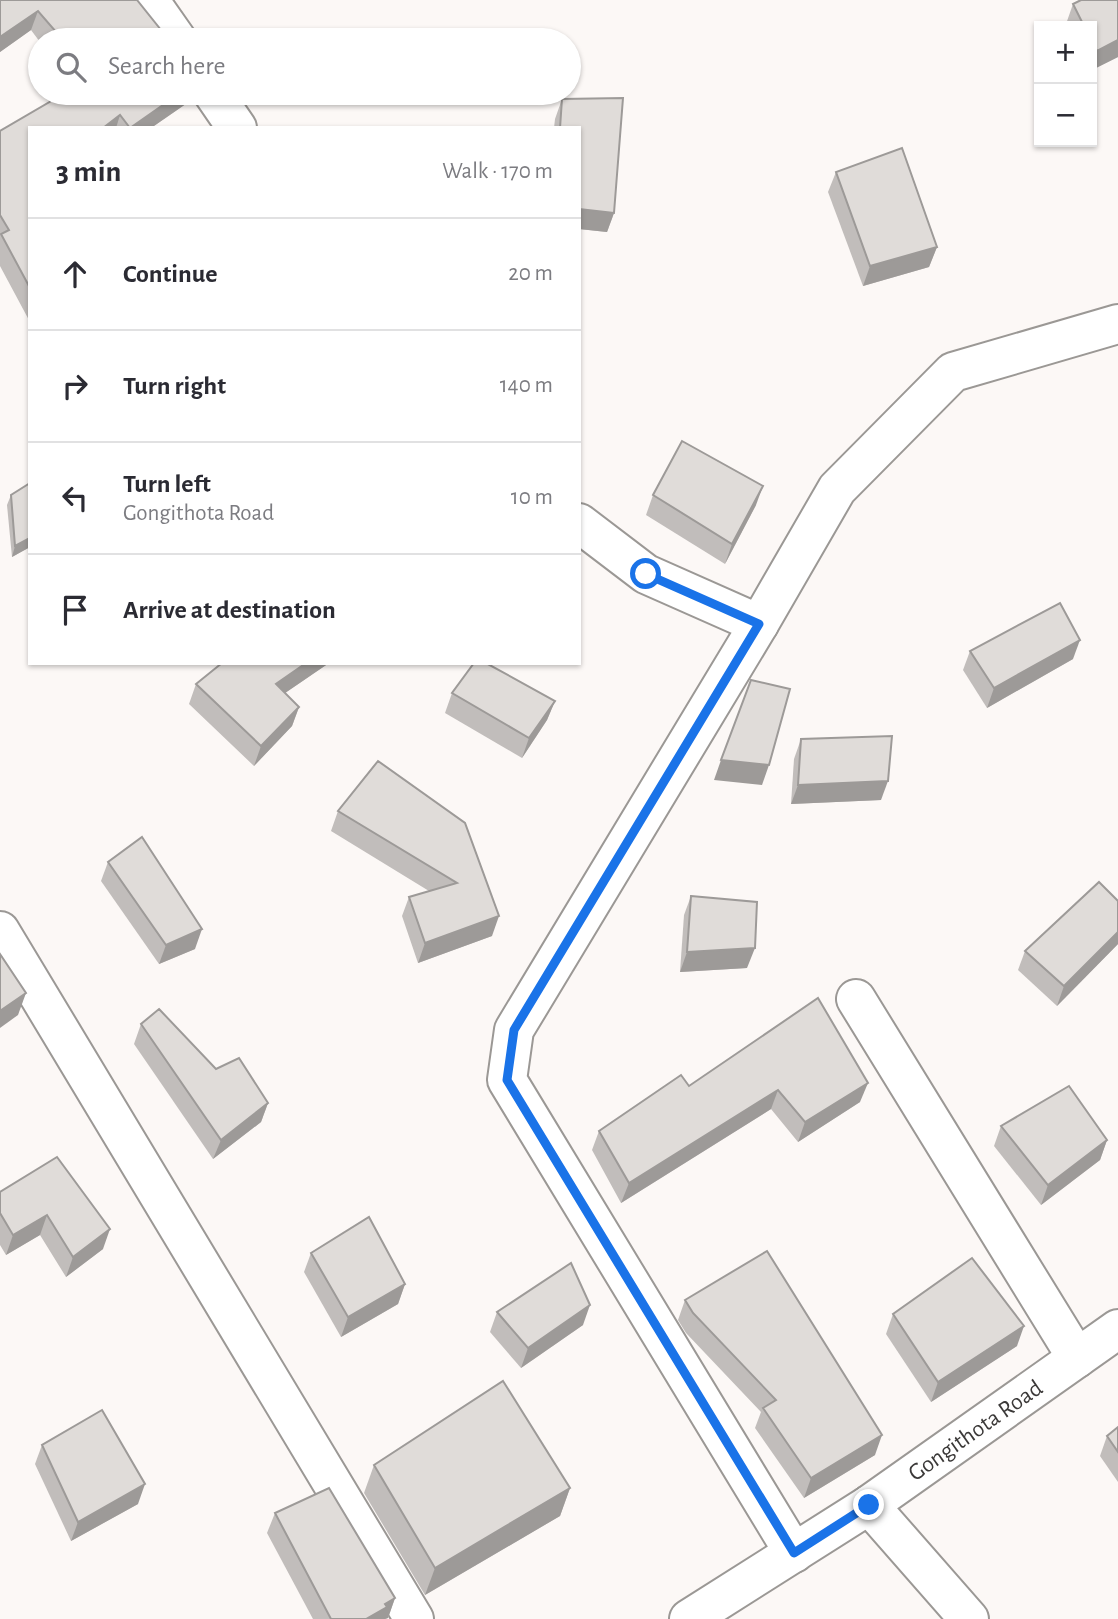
<!DOCTYPE html>
<meta charset="utf-8">
<style>
:root{--surface:#fff;--page:#f2f2f3;--text:#2b2b33;--muted:#7c7c81;--line:#e1e1e2}
body{margin:0;font-family:"Alegreya Sans",sans-serif;background:var(--page);color:var(--text)}
.controls{position:absolute;right:21px;top:21px;display:grid;overflow:hidden;border-radius:0px;box-shadow:0 2px 5px #0004}
.controls button{width:63px;height:63px;display:grid;place-items:center;padding:0;border:0;border-bottom:2px solid var(--line);background:var(--surface);color:var(--text);font:35px sans-serif}
.stop{position:absolute;width:21px;height:21px;margin:-16px;border:5px solid #1a73e8;border-radius:50%;background:#fff}
.stop.end{background:#1a73e8;border-color:#fff;box-shadow:0 2px 7px #0008}
.list{margin:0;padding:0;list-style:none}
h2{display:flex;justify-content:space-between;align-items:center;height:91px;margin:0;padding:0 28px;font-size:30px}
h2 small{font-size:23px;font-weight:400;color:var(--muted)}
.list li{display:grid;grid-template-columns:46px 1fr auto;gap:21px;align-items:center;box-sizing:border-box;height:112px;padding:0 28px;border-top:2px solid var(--line)}
.list b{display:block;font-size:26px;white-space:nowrap}
.list p{margin:0;font-size:23px;white-space:nowrap;color:var(--muted)}
.list em{font-size:23px;font-style:normal;color:var(--muted)}
.icon{flex:none;width:38px;height:38px;fill:none;stroke:currentColor;stroke-width:2;stroke-linecap:round;stroke-linejoin:round}
.map{position:relative;flex:none;width:1118px;height:1619px;overflow:hidden}
.search{position:absolute;background:var(--surface);box-shadow:0 2px 5px #0004;left:28px;top:28px;width:553px;height:77px;display:flex;align-items:center;gap:18px;box-sizing:border-box;padding:0 24px;border-radius:38px;color:var(--muted);font-size:26px}
.panel{position:absolute;background:var(--surface);box-shadow:0 2px 5px #0004;left:28px;top:126px;width:553px;height:539px;border-radius:0px}
.map>svg:first-child{display:block}
</style>
<div class="map">
<svg width="1118" height="1619" viewBox="0 0 1118 1619">
<rect width="100%" height="100%" fill="#fcf8f6"/>
<g fill="none" stroke-linecap="round" stroke-linejoin="round">
<defs>
<g id="minor">
<path d="M 149,0 L 177,40"/>
<path d="M 213,93 L 237,128"/>
<path d="M 579,523 L 646,574 L 759,624"/>
<path d="M 0,931 L 414,1619"/>
<path d="M 856,999 L 1077,1358"/>
<path d="M 869,1505 L 969,1619"/>
<path d="M 794,1553 L 507,1080 L 514,1030 L 759,624 L 837,489 L 953,372 L 1118,324"/>
<path d="M 689,1619 L 869,1505 L 1118,1329"/>
</g>
</defs>
<use href="#minor" stroke="#9b9895" stroke-width="42"/>
<use href="#minor" stroke="#fff" stroke-width="38"/>
</g>
<g fill="#c1bdbb">
<path d="M 0,0 L 169,40 L 40,40 L 40,42 L 31,30 L 0,52 Z"/>
<path d="M 1118,0 L 1118,57 L 1092,70 L 1092,26 L 1067,26 L 1066,24 L 1073,4 Z"/>
<path d="M 623,98 L 614,213 L 607,232 L 579,229 L 579,128 L 554,128 L 555,119 L 562,99 Z"/>
<path d="M 193,99 L 151,128 L 30,128 L 30,322 L 0,266 L 0,131 Z"/>
<path d="M 836,172 L 937,247 L 929,267 L 863,286 L 828,192 Z"/>
<path d="M 30,483 L 30,547 L 12,557 L 7,505 L 11,495 Z"/>
<path d="M 653,495 L 756,505 L 725,564 L 646,515 Z"/>
<path d="M 970,651 L 1073,659 L 987,708 L 963,670 Z"/>
<path d="M 222,663 L 329,663 L 285,693 L 299,707 L 292,726 L 254,766 L 189,704 L 196,684 Z"/>
<path d="M 452,693 L 555,701 L 547,720 L 522,758 L 445,713 Z"/>
<path d="M 801,739 L 881,800 L 791,804 L 794,759 Z"/>
<path d="M 378,761 L 492,936 L 418,963 L 402,916 L 409,897 L 429,891 L 331,831 L 338,811 Z"/>
<path d="M 108,862 L 195,949 L 159,964 L 101,881 Z"/>
<path d="M 691,896 L 747,968 L 680,972 L 684,915 Z"/>
<path d="M 1118,901 L 1118,944 L 1057,1006 L 1018,970 L 1025,951 Z"/>
<path d="M 818,998 L 860,1102 L 798,1142 L 771,1109 L 621,1203 L 592,1150 L 599,1131 L 689,1086 Z"/>
<path d="M 141,1024 L 268,1103 L 261,1122 L 213,1159 L 134,1044 Z"/>
<path d="M 1001,1126 L 1107,1140 L 1100,1160 L 1041,1205 L 994,1146 Z"/>
<path d="M 57,1157 L 103,1249 L 66,1277 L 40,1235 L 6,1255 L 0,1245 L 0,1192 Z"/>
<path d="M 311,1253 L 405,1284 L 398,1304 L 341,1337 L 304,1272 Z"/>
<path d="M 685,1300 L 875,1455 L 804,1498 L 755,1428 L 761,1412 L 686,1333 L 678,1320 Z"/>
<path d="M 497,1312 L 583,1325 L 521,1368 L 490,1332 Z"/>
<path d="M 893,1314 L 1017,1346 L 931,1402 L 886,1334 Z"/>
<path d="M 1118,1427 L 1118,1482 L 1100,1456 L 1107,1436 Z"/>
<path d="M 42,1445 L 138,1504 L 71,1541 L 35,1464 Z"/>
<path d="M 374,1465 L 570,1488 L 560,1516 L 425,1595 L 364,1493 Z"/>
<path d="M 275,1513 L 395,1598 L 388,1618 L 385,1619 L 313,1619 L 267,1533 Z"/>
</g>
<g fill="#9d9a98">
<path d="M 38,11 L 31,30 L 0,52 L 0,37 Z"/>
<path d="M 1118,40 L 1118,57 L 1092,70 L 1092,65 L 1097,51 Z"/>
<path d="M 180,93 L 195,93 L 193,99 L 151,128 L 130,128 Z"/>
<path d="M 120,115 L 116,128 L 103,128 Z"/>
<path d="M 579,209 L 614,213 L 607,232 L 579,229 Z"/>
<path d="M 937,247 L 929,267 L 863,286 L 870,266 Z"/>
<path d="M 763,486 L 756,505 L 725,564 L 732,544 Z"/>
<path d="M 30,538 L 30,547 L 12,557 L 15,546 Z"/>
<path d="M 1080,640 L 1073,659 L 987,708 L 994,688 Z"/>
<path d="M 306,663 L 329,663 L 269,704 L 276,684 Z"/>
<path d="M 555,701 L 547,720 L 522,758 L 529,738 Z"/>
<path d="M 299,707 L 292,726 L 254,766 L 261,746 Z"/>
<path d="M 721,760 L 769,765 L 762,785 L 714,780 Z"/>
<path d="M 888,781 L 881,800 L 791,804 L 798,785 Z"/>
<path d="M 499,916 L 492,936 L 418,963 L 425,943 Z"/>
<path d="M 202,929 L 195,949 L 159,964 L 166,945 Z"/>
<path d="M 1118,932 L 1118,944 L 1057,1006 L 1064,986 Z"/>
<path d="M 755,948 L 747,968 L 680,972 L 687,952 Z"/>
<path d="M 26,993 L 18,1015 L 0,1028 L 0,1011 Z"/>
<path d="M 868,1083 L 860,1102 L 798,1142 L 805,1122 Z"/>
<path d="M 778,1090 L 771,1109 L 621,1203 L 629,1183 Z"/>
<path d="M 268,1103 L 261,1122 L 213,1159 L 221,1140 Z"/>
<path d="M 1107,1140 L 1100,1160 L 1041,1205 L 1048,1185 Z"/>
<path d="M 47,1215 L 40,1235 L 6,1255 L 13,1235 Z"/>
<path d="M 110,1229 L 103,1249 L 66,1277 L 73,1257 Z"/>
<path d="M 405,1284 L 398,1304 L 341,1337 L 348,1317 Z"/>
<path d="M 590,1305 L 583,1325 L 521,1368 L 528,1348 Z"/>
<path d="M 1024,1326 L 1017,1346 L 931,1402 L 938,1382 Z"/>
<path d="M 882,1435 L 875,1455 L 804,1498 L 811,1478 Z"/>
<path d="M 145,1484 L 138,1504 L 71,1541 L 78,1522 Z"/>
<path d="M 570,1488 L 560,1516 L 425,1595 L 435,1568 Z"/>
<path d="M 395,1598 L 388,1618 L 385,1619 L 366,1619 L 385,1604 Z"/>
</g>
<g fill="#e0dcd9" stroke="#9d9a98" stroke-width="2">
<path d="M 0,0 L 137,0 L 169,40 L 63,40 L 38,11 L 0,37 Z"/>
<path d="M 1081,0 L 1118,0 L 1118,40 L 1097,51 L 1092,41 L 1092,26 L 1084,26 L 1073,4 Z"/>
<path d="M 65,93 L 180,93 L 130,128 L 120,115 L 103,128 L 30,128 L 30,288 L 1,234 L 9,230 L 0,215 L 0,131 Z"/>
<path d="M 623,98 L 614,213 L 579,209 L 579,128 L 560,128 L 562,99 Z"/>
<path d="M 902,148 L 937,247 L 870,266 L 836,172 Z"/>
<path d="M 682,441 L 763,486 L 732,544 L 653,495 Z"/>
<path d="M 30,483 L 30,538 L 15,546 L 11,495 Z"/>
<path d="M 1060,603 L 1080,640 L 994,688 L 970,651 Z"/>
<path d="M 222,663 L 306,663 L 276,684 L 299,707 L 261,746 L 196,684 Z"/>
<path d="M 474,663 L 486,663 L 555,701 L 529,738 L 452,693 Z"/>
<path d="M 751,680 L 790,689 L 769,765 L 721,760 Z"/>
<path d="M 892,736 L 888,781 L 798,785 L 801,739 Z"/>
<path d="M 378,761 L 465,823 L 499,916 L 425,943 L 409,897 L 457,883 L 338,811 Z"/>
<path d="M 142,837 L 202,929 L 166,945 L 108,862 Z"/>
<path d="M 1099,882 L 1118,901 L 1118,932 L 1064,986 L 1025,951 Z"/>
<path d="M 691,896 L 757,902 L 755,948 L 687,952 Z"/>
<path d="M 0,954 L 26,993 L 0,1011 Z"/>
<path d="M 818,998 L 868,1083 L 805,1122 L 778,1090 L 629,1183 L 599,1131 L 681,1075 L 689,1086 Z"/>
<path d="M 159,1009 L 216,1069 L 239,1058 L 268,1103 L 221,1140 L 141,1024 Z"/>
<path d="M 1069,1086 L 1107,1140 L 1048,1185 L 1001,1126 Z"/>
<path d="M 57,1157 L 110,1229 L 73,1257 L 47,1215 L 13,1235 L 0,1213 L 0,1192 Z"/>
<path d="M 369,1217 L 405,1284 L 348,1317 L 311,1253 Z"/>
<path d="M 767,1251 L 882,1435 L 811,1478 L 763,1408 L 776,1400 L 693,1313 L 685,1300 Z"/>
<path d="M 972,1258 L 1024,1326 L 938,1382 L 893,1314 Z"/>
<path d="M 571,1263 L 590,1305 L 528,1348 L 497,1312 Z"/>
<path d="M 503,1381 L 570,1488 L 435,1568 L 374,1465 Z"/>
<path d="M 102,1410 L 145,1484 L 78,1522 L 42,1445 Z"/>
<path d="M 1118,1427 L 1118,1452 L 1107,1436 Z"/>
<path d="M 329,1488 L 395,1598 L 385,1604 L 387,1607 L 366,1619 L 331,1619 L 275,1513 Z"/>
</g>
<g fill="none" stroke-linecap="round" stroke-linejoin="round">
<path stroke="#1a73e8" stroke-width="9" d="M 646,574 L 759,624 L 514,1030 L 507,1080 L 794,1553 L 869,1505"/>
</g>
<g text-anchor="middle" stroke-width="5" stroke-linejoin="round" paint-order="stroke">
<g font-size="24" fill="#3b3938" stroke="#fff">
<text transform="translate(975 1430) rotate(-35)" y="8">Gongithota Road</text>
</g>
</g>
</svg>
<div class="controls">
<button>+</button>
<button>−</button>
</div>
<div class="stop" style="left:646px;top:574px"></div>
<div class="stop end" style="left:869px;top:1505px"></div>
<div class="search"><svg class="icon" aria-label="search" viewBox="0 0 24 24"><circle cx="10" cy="10" r="6"/><path d="M15 15l6 6"/></svg>Search here</div>
<section class="panel">
<h2>3 min<small>Walk · 170 m</small></h2>
<ul class="list">
<li><svg class="icon" aria-label="ahead" viewBox="0 0 24 24"><path d="M12 20V5M6 11l6-6 6 6"/></svg><div><b>Continue</b></div><em>20 m</em></li>
<li><svg class="icon" aria-label="right" viewBox="0 0 24 24"><path d="M7 20v-9h11M14 6l5 5-5 5"/></svg><div><b>Turn right</b></div><em>140 m</em></li>
<li><svg class="icon" aria-label="left" viewBox="0 0 24 24"><path d="M17 20v-9H6M10 6l-5 5 5 5"/></svg><div><b>Turn left</b><p>Gongithota Road</p></div><em>10 m</em></li>
<li><svg class="icon" aria-label="arrive" viewBox="0 0 24 24"><path d="M6 21V4h12l-3 4 3 4H6"/></svg><div><b>Arrive at destination</b></div></li>
</ul>
</section>
</div>
